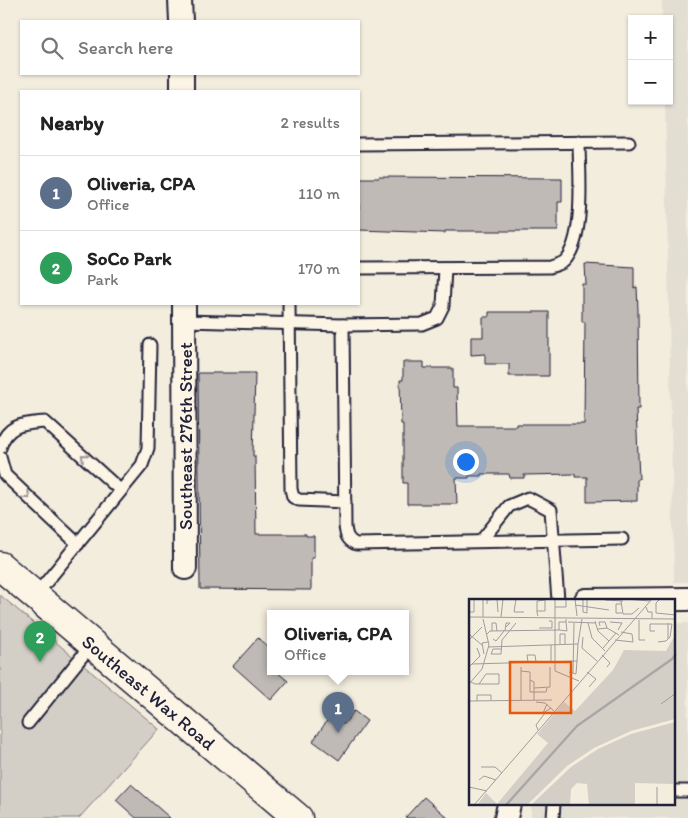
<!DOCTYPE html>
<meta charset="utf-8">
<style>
:root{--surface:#fff;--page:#f6f6f6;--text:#222;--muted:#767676;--line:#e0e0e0;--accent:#2563eb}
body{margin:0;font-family:Itim,sans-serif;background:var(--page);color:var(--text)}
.controls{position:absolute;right:15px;top:15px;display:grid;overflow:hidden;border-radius:0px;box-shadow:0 1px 4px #0004}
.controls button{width:45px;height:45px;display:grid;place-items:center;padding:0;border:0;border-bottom:1px solid var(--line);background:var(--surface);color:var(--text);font:25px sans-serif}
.you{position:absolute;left:465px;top:461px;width:18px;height:18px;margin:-12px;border:4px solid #fff;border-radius:50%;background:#1a73e8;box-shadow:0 0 0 8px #1a73e833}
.badge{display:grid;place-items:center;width:32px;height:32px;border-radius:50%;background:var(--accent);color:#fff;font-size:16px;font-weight:700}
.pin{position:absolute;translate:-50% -41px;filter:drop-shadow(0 1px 2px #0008)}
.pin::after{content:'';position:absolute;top:26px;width:18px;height:15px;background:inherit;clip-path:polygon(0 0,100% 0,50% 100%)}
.popup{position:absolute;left:267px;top:610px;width:142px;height:65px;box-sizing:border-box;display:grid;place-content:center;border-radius:0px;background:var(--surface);filter:drop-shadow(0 1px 4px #0005);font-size:16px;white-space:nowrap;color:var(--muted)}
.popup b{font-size:19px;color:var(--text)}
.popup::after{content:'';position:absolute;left:50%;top:100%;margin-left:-10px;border:10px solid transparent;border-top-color:var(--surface)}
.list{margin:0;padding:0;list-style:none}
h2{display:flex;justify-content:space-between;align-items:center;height:65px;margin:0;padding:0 20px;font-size:21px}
h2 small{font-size:16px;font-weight:400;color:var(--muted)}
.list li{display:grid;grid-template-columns:32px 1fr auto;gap:15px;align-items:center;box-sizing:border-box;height:75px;padding:0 20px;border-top:1px solid var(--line)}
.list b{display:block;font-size:19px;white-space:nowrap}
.list p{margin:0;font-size:16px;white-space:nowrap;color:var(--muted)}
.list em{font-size:16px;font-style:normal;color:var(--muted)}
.icon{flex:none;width:28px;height:28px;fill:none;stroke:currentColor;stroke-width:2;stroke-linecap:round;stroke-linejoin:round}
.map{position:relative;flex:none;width:688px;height:818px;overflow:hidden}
.search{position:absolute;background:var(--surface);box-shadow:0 1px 4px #0004;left:20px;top:20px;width:340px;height:55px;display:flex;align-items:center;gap:12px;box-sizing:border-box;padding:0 18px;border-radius:0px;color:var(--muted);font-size:19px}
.panel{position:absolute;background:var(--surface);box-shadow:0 1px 4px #0004;left:20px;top:90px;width:340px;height:215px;border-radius:0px}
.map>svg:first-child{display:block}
</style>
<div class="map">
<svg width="688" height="818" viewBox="0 0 688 818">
<rect width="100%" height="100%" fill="#f3edde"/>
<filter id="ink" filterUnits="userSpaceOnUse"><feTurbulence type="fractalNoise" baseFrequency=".02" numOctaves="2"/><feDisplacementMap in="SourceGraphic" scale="10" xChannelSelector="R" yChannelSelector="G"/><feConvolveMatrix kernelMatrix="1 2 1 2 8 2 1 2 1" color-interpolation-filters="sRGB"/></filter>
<g filter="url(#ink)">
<g fill="#e3ded2">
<path d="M 662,0 L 688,0 L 688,582 L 674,582 L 665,101 L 669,101 L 669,19 L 662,19 Z"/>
<path d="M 674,623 L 688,623 L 688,818 L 531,818 L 531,804 L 674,804 Z"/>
</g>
<path fill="#d4cfc6" stroke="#7b7880" d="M 0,595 L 159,729 L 79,818 L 0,818 Z"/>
<g fill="#bfbab6" stroke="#22223b">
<path d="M 379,177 L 562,178 L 562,202 L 558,202 L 558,231 L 445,231 L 445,233 L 359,230 L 359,178 L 379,178 Z"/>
<path d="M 585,264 L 634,267 L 634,288 L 637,287 L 638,310 L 639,409 L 636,409 L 639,479 L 637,479 L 637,501 L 587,502 L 587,477 L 575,477 L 575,474 L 524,475 L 524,478 L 510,478 L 509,474 L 481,474 L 481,476 L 469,476 L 469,478 L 456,478 L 457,504 L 407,504 L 407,483 L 403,483 L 403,424 L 401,424 L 400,380 L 403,380 L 403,362 L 424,362 L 424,368 L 453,368 L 453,388 L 457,388 L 458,426 L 516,426 L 516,424 L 584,424 L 585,322 L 582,322 L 582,284 L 586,284 Z"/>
<path d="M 489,312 L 549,312 L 549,376 L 509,376 L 509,364 L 485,364 L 485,354 L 471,355 L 471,337 L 483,337 L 483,317 L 489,317 Z"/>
<path d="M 198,373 L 255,373 L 253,456 L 255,456 L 256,534 L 306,534 L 306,536 L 314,536 L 314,558 L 311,558 L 311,590 L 200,589 Z"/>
<path d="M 258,638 L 270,649 L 270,672 L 277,672 L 288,681 L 271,700 L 233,666 Z"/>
<path d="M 354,711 L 367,721 L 339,760 L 313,741 L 331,715 L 344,724 Z"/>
<path d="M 131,784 L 170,818 L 136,818 L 116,800 Z"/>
<path d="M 424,797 L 448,818 L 405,818 Z"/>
</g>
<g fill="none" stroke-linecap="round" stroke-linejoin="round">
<defs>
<g id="lane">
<path d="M 359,144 L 629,142"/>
<path d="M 359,268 L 550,267 C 555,265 561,264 564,261 C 586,239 579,172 579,142"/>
<path d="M 289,304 L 291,489 L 293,497 L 299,500 L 345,502"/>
<path d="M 184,321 L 343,325 L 422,324 L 437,318 L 443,306 L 445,268"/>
<path d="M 343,325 L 345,526 C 346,535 347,540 356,544 L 622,539"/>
<path d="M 0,448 C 7,424 23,424 45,422 L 120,490"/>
<path d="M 0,457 L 5,475 L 78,544"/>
<path d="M 481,541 L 509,506 L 528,498 L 551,510 L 558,600"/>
<path d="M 35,596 L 142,465 L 148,448 L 150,345"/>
<path d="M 28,723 L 92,644"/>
<path d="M 674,791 L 688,791"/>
<path d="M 553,818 L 554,804"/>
</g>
<g id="street">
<path d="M 180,0 L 181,21"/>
<path d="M 182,74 L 182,91"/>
<path d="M 184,304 L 185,568"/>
<path d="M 586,600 L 688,599"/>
<path d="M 506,818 L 509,804"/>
</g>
<path id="secondary" d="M 0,566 L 298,818"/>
</defs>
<use href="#lane" stroke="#22223b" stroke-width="15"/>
<use href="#street" stroke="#22223b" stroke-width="26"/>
<use href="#secondary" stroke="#22223b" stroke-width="31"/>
<use href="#lane" stroke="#fcf5e5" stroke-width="11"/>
<use href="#street" stroke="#fcf5e5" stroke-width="22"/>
<use href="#secondary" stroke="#fcf5e5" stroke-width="28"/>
</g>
<defs><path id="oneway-chevron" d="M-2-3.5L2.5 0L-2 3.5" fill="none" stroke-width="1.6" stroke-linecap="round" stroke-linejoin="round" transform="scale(1.25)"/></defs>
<g stroke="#9a9698">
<use href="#oneway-chevron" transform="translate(84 457) rotate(-138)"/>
<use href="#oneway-chevron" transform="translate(27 496) rotate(44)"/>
</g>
</g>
<g text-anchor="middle" stroke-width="4.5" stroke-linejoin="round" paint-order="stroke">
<g font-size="19" fill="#22223b" stroke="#fcf5e5">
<text transform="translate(185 436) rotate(-90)" y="7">Southeast 276th Street</text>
<text transform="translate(149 692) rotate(40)" y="7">Southeast Wax Road</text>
</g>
</g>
<g transform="translate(469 599)">
<rect width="206" height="206" fill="#f3edde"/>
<path d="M 206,24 L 206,120 L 162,132 L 125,149 L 98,167 L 58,206 L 8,206 L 17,194 L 28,205 L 79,144 L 68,135 L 95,103 L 106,112 L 144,71 L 155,51 L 197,52 L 206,36 ZM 206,123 L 206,206 L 204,185 L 166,184 L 166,206 L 120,206 L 118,185 L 108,184 L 102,190 L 101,206 L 62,206 L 102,168 L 129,150 L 162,135 Z" fill="#d4cfc6"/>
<path fill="none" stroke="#aca7a6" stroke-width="2.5" d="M 37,206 L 108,127 L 203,60 L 207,55"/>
<path fill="none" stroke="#9f9c9d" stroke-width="1" d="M 14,0 L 14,18M 47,0 L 45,13 L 55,13M 86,0 L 86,72 L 110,82M 106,0 L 108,17M 114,0 L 114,13 L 118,14 L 118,0M 156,0 L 181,2M 191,0 L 187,4 L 187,14 L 207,16M 136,1 L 154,2M 152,2 L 154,15 L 163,15 L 170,9M 18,5 L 18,1 L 28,0 L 29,13M 152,5 L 147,5 L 147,14 L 153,14M 106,6 L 140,11M 86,8 L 97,8 L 97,0M 177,8 L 179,13 L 183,13 L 183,19M 68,12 L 76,12 L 76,1 L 68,2 L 68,14 L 69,17M 0,13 L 5,13 L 5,0M 0,18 L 207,20M 32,18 L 34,0M 170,21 L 170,41 L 176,41M 126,22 L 129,32 L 140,42M 99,23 L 127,24M 141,23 L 153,24 L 149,31M 119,24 L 123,39 L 136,52M 131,27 L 130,23 L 136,23 L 138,29M 70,29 L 83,29 L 83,22 L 80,22M 129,30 L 138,29 L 150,36M 90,31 L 98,32 L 97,23M 23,32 L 23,24 L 27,24 L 28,32M 36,32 L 37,24 L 41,24 L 37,28M 186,32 L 181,32 L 181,25 L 203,25 L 201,38 L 197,42 L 189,43M 0,35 L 14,47M 17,36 L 21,32 L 90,31 L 90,23 L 97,23 L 97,20M 114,38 L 113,49 L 128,62M 24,40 L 27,42 L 35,32M 199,40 L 199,24M 0,41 L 13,28M 146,41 L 164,43 L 163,35 L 152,33M 91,45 L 91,35 L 96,35 L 96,45M 82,46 L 82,62M 19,48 L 109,45 L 113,20M 134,49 L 147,34M 32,50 L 24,50 L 22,55 L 32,55 L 33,41 L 47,24M 15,55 L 13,44 L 19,43M 133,56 L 141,64 L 138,68M 59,63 L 58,56 L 66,56 L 67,63M 3,65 L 108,62 L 109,45M 0,68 L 11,57 L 8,49M 52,68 L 52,101M 52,72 L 61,73 L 61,93 L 77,93 L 78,89M 100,73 L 107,75 L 108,62M 118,73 L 127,80 L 120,88M 104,74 L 105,24M 61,81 L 65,83 L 65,101M 2,83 L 6,85 L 30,85 L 30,75 L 17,75 L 10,85M 0,85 L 13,70 L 20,46 L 14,20M 65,89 L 81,88 L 81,68M 0,102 L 83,101M 8,102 L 8,96 L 22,96 L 22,101M 67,103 L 76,104 L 85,112M 78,105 L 74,114 L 82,109M 192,105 L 207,94M 69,131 L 67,126 L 76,114M 12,168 L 26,168 L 33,174M 10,181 L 15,177 L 27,181M 0,188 L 18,192M 5,206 L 183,0M 188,206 L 188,188"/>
<path fill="#e8590c" fill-opacity="0.15" stroke="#e8590c" stroke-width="2.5" d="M 41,63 L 102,63 L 102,114 L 41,114 Z"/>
<rect width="206" height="206" fill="none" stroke="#22223b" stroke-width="2.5"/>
</g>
</svg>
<div class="controls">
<button>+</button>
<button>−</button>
</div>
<div class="you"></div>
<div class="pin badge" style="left:338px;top:733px;background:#5c6f8a">1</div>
<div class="popup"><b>Oliveria, CPA</b>Office</div>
<div class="pin badge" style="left:40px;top:662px;background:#2e9e5b">2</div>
<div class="search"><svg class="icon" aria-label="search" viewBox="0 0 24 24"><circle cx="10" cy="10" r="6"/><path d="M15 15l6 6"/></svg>Search here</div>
<section class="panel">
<h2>Nearby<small>2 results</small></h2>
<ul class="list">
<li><span class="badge" style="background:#5c6f8a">1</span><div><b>Oliveria, CPA</b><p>Office</p></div><em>110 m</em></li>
<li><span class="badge" style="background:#2e9e5b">2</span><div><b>SoCo Park</b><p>Park</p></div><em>170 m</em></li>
</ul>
</section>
</div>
